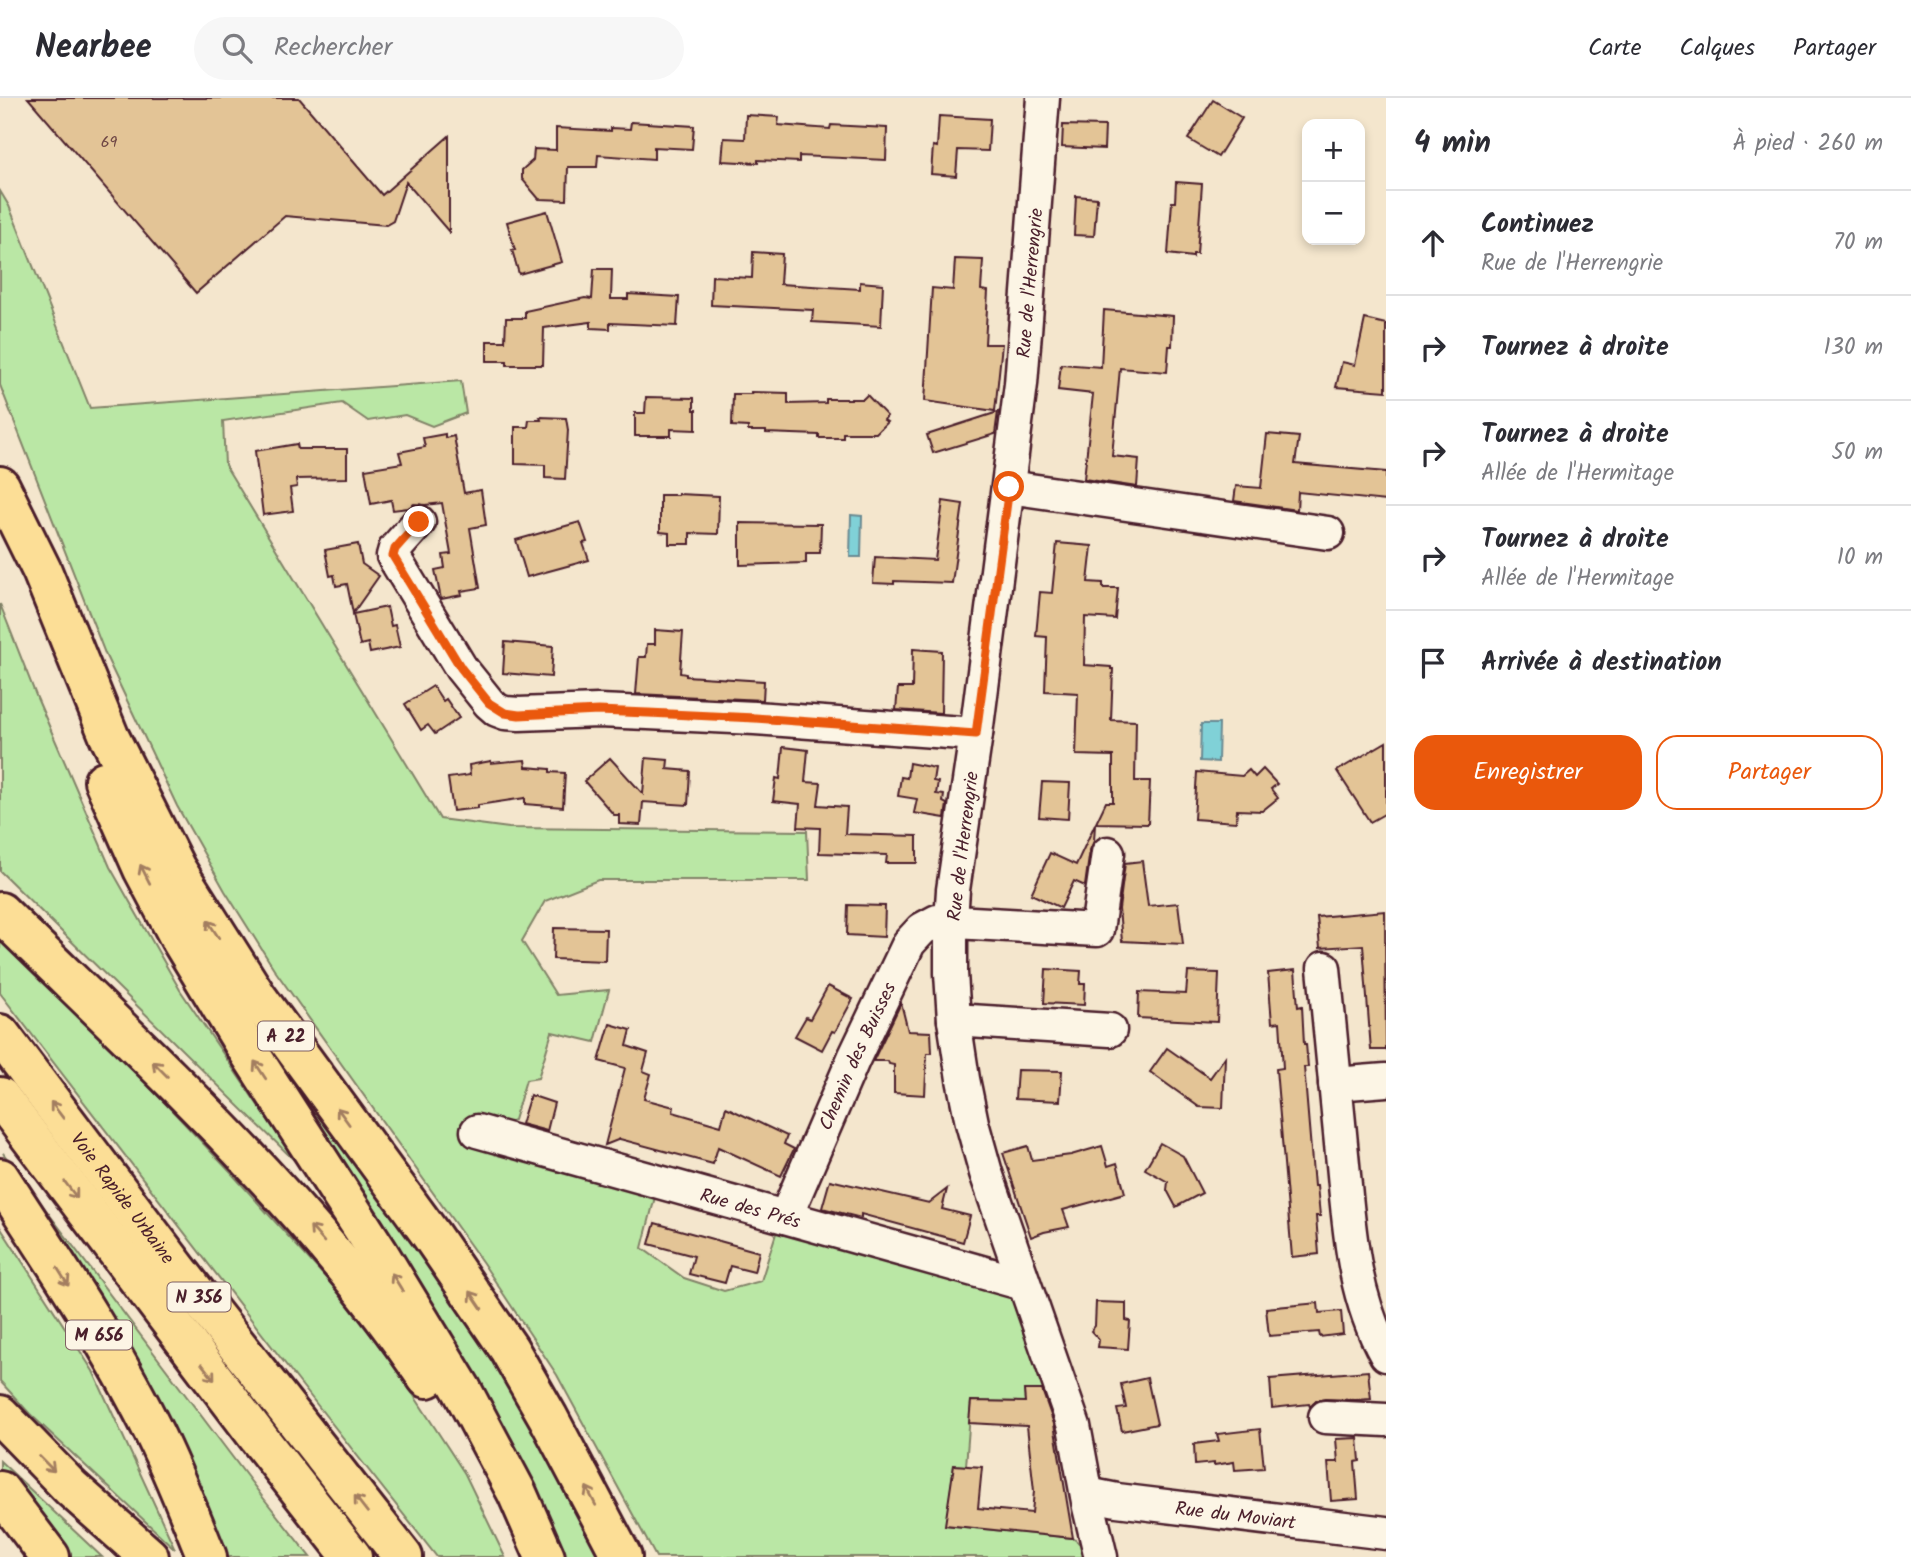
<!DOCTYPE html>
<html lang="fr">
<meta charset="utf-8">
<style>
:root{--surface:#fff;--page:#f7f7f7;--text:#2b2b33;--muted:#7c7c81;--line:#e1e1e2;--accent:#ea580c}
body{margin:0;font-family:Kalam,sans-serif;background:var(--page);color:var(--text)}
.controls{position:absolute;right:21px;top:21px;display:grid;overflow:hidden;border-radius:14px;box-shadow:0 4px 10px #0003}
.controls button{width:63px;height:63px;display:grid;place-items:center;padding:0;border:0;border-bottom:2px solid var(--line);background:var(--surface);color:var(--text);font:35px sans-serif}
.stop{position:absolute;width:21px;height:21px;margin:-16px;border:5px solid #ea580c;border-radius:50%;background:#fff}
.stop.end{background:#ea580c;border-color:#fff;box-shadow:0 2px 7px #0008}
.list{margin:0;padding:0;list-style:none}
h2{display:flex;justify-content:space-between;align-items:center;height:91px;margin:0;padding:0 28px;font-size:30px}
h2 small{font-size:23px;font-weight:400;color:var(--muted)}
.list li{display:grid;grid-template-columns:46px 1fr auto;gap:21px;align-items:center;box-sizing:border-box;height:105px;padding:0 28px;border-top:2px solid var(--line)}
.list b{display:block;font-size:26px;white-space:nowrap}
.list p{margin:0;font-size:23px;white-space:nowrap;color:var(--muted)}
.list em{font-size:23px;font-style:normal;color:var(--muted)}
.actions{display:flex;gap:14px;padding:21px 28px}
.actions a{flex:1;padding:16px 0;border:2px solid var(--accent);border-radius:21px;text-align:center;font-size:24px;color:var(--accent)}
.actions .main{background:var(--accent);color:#fff}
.icon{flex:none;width:38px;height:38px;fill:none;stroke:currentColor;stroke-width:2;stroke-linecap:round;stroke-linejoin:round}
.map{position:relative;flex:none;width:1386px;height:1459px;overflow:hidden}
header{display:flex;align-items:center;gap:42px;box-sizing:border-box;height:98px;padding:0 35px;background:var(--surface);border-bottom:2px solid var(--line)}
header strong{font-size:33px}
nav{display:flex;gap:38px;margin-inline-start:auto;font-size:24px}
.search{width:490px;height:63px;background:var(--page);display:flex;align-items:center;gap:18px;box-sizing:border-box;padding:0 24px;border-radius:38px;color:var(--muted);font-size:26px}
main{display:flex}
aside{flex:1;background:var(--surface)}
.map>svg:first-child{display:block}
</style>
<header>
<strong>Nearbee</strong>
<div class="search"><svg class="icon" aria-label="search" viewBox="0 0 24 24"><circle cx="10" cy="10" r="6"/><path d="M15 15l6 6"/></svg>Rechercher</div>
<nav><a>Carte</a><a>Calques</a><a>Partager</a></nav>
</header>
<main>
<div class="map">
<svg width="1386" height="1459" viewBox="0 0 1386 1459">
<rect width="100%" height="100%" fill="#f4e6cd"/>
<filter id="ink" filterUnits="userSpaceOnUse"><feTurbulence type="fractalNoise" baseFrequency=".0143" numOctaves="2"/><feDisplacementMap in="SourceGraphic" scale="14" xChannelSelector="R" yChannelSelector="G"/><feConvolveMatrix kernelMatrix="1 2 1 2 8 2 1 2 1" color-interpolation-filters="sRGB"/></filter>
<g filter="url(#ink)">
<g fill="#bae7a5" stroke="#828368" stroke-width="2">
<path d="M 0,93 L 9,108 L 90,310 L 461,283 L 466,315 L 432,328 L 405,317 L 368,323 L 342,305 L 223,323 L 225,367 L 440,721 L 509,730 L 807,733 L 809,782 L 598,782 L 545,803 L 522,843 L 556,897 L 609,892 L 595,944 L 552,934 L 538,980 L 526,982 L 514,1022 L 501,1028 L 656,1095 L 642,1150 L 684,1180 L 724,1193 L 761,1183 L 778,1129 L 1015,1195 L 1044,1292 L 1024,1292 L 1025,1304 L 971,1303 L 966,1368 L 954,1367 L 946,1427 L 1073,1440 L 1086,1451 L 1088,1459 L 656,1459 L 557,1277 L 483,1165 L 276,874 L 225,793 L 177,708 L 106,558 L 0,287 Z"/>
<path d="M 0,506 L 37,600 L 110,769 L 180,892 L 297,1065 L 0,773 Z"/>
<path d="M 0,838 L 95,931 L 233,1077 L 334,1189 L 396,1270 L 465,1376 L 505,1459 L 437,1459 L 300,1285 L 0,895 Z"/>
<path d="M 307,998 C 365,1077 424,1155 477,1237 C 524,1308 563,1384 603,1459 L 565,1459 L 560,1447 L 413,1178 L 362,1092 L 302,1004 Z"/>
<path d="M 3,1055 L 261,1397 L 310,1459 L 226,1459 L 135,1263 Z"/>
<path d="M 0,1129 L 93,1273 L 175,1451 L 30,1316 L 0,1283 Z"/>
<path d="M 0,1363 L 102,1459 L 65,1459 L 0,1370 Z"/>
</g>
<g fill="#80d1d7" stroke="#6a8a92" stroke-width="2">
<path d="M 851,417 L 862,418 L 861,459 L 850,459 Z"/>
<path d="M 1201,626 L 1219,626 L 1218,664 L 1200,663 Z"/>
</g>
<g fill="#e3c496" stroke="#4a1f2b" stroke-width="2">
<path d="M 28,0 L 299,0 L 382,97 L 449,38 L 449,134 L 406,84 L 393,123 L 386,127 L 285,118 L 196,195 Z"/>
<path d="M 1213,2 L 1242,20 L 1218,59 L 1188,41 Z"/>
<path d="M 746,17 L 779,19 L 778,27 L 830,31 L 831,27 L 887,30 L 886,62 L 799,58 L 799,64 L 758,62 L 758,65 L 722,63 L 724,40 L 745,41 Z"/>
<path d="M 939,18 L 990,21 L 988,53 L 958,52 L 956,78 L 931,76 L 933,48 L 937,49 Z"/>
<path d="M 631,24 L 694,28 L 692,51 L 654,49 L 654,61 L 598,57 L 597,69 L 568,69 L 567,102 L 539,101 L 522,81 L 522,72 L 533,62 L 534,51 L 556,52 L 556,30 L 611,33 L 611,30 L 630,31 Z"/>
<path d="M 1063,27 L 1105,28 L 1104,51 L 1062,49 Z"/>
<path d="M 1176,84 L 1202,86 L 1197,156 L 1193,156 L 1193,159 L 1168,156 L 1172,104 L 1175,104 Z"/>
<path d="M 1076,98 L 1097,100 L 1094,138 L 1074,137 Z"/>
<path d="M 547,113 L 562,164 L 519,176 L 512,152 L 515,152 L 507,124 Z"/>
<path d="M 753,154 L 782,156 L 780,186 L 860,191 L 860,184 L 883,186 L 881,228 L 812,224 L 813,212 L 711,207 L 712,178 L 752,180 Z"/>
<path d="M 955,161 L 983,162 L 981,192 L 988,193 L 985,246 L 1002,246 L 995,313 L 925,303 L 932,190 L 953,192 Z"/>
<path d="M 594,171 L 612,171 L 611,201 L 628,201 L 628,196 L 679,199 L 677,228 L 610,225 L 610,231 L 591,230 L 591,224 L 544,230 L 543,267 L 507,267 L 507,263 L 487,263 L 487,243 L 505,243 L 506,220 L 525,220 L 525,213 L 585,200 L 592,201 Z"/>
<path d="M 1104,212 L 1173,218 L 1172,248 L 1169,248 L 1167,274 L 1120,270 L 1112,358 L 1139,361 L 1137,389 L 1084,381 L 1093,296 L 1058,292 L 1061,266 L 1101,269 Z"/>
<path d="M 1365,221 L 1386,226 L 1386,293 L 1336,289 L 1342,264 L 1355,267 Z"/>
<path d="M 751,294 L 788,295 L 788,306 L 826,305 L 826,301 L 863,301 L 867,297 L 887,318 L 884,322 L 887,324 L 876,335 L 843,335 L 843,340 L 819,340 L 819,337 L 766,335 L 766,333 L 748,333 L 748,329 L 732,328 L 733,296 L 751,296 Z"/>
<path d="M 646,299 L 694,300 L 694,312 L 696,312 L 696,332 L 671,331 L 671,338 L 635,338 L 635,315 L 645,315 Z"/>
<path d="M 998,314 L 995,336 L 933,355 L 927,337 Z"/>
<path d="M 540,319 L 566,320 L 568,332 L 565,381 L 545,380 L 545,367 L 515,366 L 515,329 L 528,329 L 529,322 L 541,322 Z"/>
<path d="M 445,336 L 445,340 L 454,338 L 464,395 L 481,392 L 486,427 L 470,430 L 480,490 L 461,493 L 462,497 L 441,501 L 435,472 L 445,470 L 443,457 L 451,456 L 442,405 L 425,407 L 414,406 L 408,410 L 393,412 L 391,402 L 371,406 L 365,371 L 402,365 L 399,354 L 425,349 L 423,340 Z"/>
<path d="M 1267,336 L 1299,339 L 1295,366 L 1386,374 L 1386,403 L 1298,394 L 1297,412 L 1234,403 L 1236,388 L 1261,390 Z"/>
<path d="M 297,346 L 298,351 L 347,351 L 347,380 L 296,381 L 297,389 L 290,390 L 293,413 L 263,417 L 255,353 Z"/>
<path d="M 678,396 L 719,398 L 718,436 L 690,435 L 690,446 L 669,446 L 669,435 L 660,434 L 660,397 L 678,397 Z"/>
<path d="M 943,403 L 963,406 L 952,485 L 894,483 L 894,486 L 873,485 L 875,459 L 935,462 Z"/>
<path d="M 580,424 L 587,444 L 583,445 L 589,462 L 527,479 L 516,442 Z"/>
<path d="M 740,425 L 821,426 L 820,455 L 806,455 L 806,465 L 740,467 Z"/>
<path d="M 1057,445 L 1092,448 L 1088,484 L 1103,485 L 1103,490 L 1118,490 L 1115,521 L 1085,519 L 1084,567 L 1111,569 L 1111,571 L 1113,571 L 1111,622 L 1136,623 L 1135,683 L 1150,683 L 1148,726 L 1096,725 L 1106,704 L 1113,704 L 1113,658 L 1076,657 L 1078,595 L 1045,593 L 1047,539 L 1036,538 L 1040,494 L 1052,495 Z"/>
<path d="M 358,446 L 362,466 L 379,478 L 353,515 L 347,486 L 336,488 L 334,477 L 330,478 L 325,452 Z"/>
<path d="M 387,509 L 391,528 L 395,527 L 400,549 L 370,555 L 368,545 L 360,547 L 353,516 Z"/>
<path d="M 655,532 L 683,534 L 680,575 L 686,576 L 686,578 L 764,583 L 763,602 L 636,596 L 639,559 L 646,559 L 647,546 L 655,546 Z"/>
<path d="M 505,544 L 553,548 L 551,579 L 503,575 Z"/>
<path d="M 913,551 L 942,553 L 941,615 L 896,612 L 898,590 L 912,590 Z"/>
<path d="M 433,588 L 443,603 L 446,601 L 459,620 L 435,636 L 428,627 L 421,632 L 405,606 Z"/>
<path d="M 1386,644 L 1386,715 L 1370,724 L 1337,673 Z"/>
<path d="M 783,649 L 808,652 L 805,684 L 821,685 L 818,707 L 847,709 L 845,736 L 917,738 L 917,765 L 886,765 L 887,757 L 819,755 L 820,730 L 798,729 L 800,706 L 773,703 L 776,680 L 780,681 Z"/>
<path d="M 610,660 L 643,696 L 646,660 L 668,662 L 667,671 L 690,673 L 688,707 L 643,704 L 641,727 L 619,726 L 619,717 L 614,717 L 584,683 Z"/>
<path d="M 525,662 L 526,669 L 550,671 L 550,674 L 565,675 L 563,709 L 525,706 L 525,700 L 478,707 L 478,710 L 453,713 L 448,680 L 470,677 L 469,667 L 491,663 L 491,665 Z"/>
<path d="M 909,665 L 935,670 L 933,683 L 938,684 L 936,696 L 944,697 L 943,704 L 947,706 L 945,720 L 914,715 L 917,701 L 898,698 L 901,679 L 907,680 Z"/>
<path d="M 1263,671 L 1277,686 L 1271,691 L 1278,700 L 1262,713 L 1237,712 L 1236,724 L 1194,721 L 1197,674 L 1242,678 L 1249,672 L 1255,679 Z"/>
<path d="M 1042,684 L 1070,685 L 1068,721 L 1039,719 Z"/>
<path d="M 1095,726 L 1094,743 L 1090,752 L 1085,788 L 1074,783 L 1061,810 L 1031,796 L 1050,755 L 1076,767 Z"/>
<path d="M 1142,763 L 1148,808 L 1178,805 L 1183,846 L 1122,843 L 1119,811 L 1125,765 Z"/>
<path d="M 848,807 L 885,808 L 884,839 L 847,837 Z"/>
<path d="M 1385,813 L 1386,952 L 1371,952 L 1363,847 L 1320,850 L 1317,819 Z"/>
<path d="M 554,830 L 606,831 L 605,863 L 553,861 Z"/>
<path d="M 1046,871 L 1081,873 L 1080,886 L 1085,886 L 1084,907 L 1044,905 Z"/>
<path d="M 1295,872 L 1298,909 L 1302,908 L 1304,946 L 1306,946 L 1308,969 L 1304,969 L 1314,1088 L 1317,1088 L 1320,1118 L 1316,1118 L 1319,1156 L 1292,1159 L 1276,971 L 1283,970 L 1280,924 L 1272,925 L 1268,875 Z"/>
<path d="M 1188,874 L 1219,875 L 1217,924 L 1138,920 L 1139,894 L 1186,896 Z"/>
<path d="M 828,888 L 853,901 L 835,934 L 832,933 L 822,952 L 795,938 L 806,919 L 810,921 Z"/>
<path d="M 901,905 L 908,933 L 931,934 L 932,955 L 927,955 L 925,997 L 894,995 L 894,967 L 889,966 L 888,963 L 873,963 Z"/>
<path d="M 610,926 L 631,932 L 627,948 L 648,955 L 643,973 L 651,976 L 644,1001 L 674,1009 L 673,1014 L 721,1028 L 726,1009 L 787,1038 L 784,1046 L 794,1051 L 781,1078 L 718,1049 L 713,1066 L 620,1041 L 605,1047 L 625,970 L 599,963 Z"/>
<path d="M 1167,950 L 1210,980 L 1225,959 L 1223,1010 L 1199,1009 L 1150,974 Z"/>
<path d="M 1017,972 L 1062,973 L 1060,1003 L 1015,1001 Z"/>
<path d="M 530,997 L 554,1005 L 547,1033 L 521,1026 Z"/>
<path d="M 1160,1045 L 1183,1058 L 1202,1095 L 1176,1109 L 1167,1092 L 1168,1084 L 1145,1071 Z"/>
<path d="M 1028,1048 L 1032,1062 L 1071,1057 L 1102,1048 L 1108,1068 L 1117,1065 L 1125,1095 L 1063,1112 L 1069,1129 L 1044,1134 L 1031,1139 L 1003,1055 Z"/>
<path d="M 830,1082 L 929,1105 L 947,1091 L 942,1111 L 970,1118 L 963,1144 L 861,1116 L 861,1120 L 822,1110 Z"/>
<path d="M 655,1125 L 759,1154 L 754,1174 L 730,1168 L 725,1185 L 689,1176 L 694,1158 L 649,1146 Z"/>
<path d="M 1096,1204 L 1126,1205 L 1126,1222 L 1130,1223 L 1128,1251 L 1098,1249 L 1099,1242 L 1091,1233 L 1095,1228 Z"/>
<path d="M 1318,1205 L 1319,1215 L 1341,1213 L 1343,1236 L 1320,1239 L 1319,1234 L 1269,1238 L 1266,1210 Z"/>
<path d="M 1368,1273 L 1371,1301 L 1356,1302 L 1325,1301 L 1316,1303 L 1310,1309 L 1309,1306 L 1272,1310 L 1270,1281 Z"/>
<path d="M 1147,1280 L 1157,1326 L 1122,1333 L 1117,1311 L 1126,1310 L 1121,1286 Z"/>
<path d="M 1024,1292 L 1042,1292 L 1054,1326 L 1073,1440 L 945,1427 L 954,1367 L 982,1369 L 978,1410 L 1032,1415 L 1034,1393 L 1027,1328 L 969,1325 L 971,1303 L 1025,1304 Z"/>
<path d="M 1260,1331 L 1264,1370 L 1235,1372 L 1234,1364 L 1214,1367 L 1214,1365 L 1195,1367 L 1194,1346 L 1219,1343 L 1217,1336 Z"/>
<path d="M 1358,1340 L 1360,1363 L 1355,1364 L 1358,1401 L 1331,1403 L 1328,1364 L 1338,1364 L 1336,1341 Z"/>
</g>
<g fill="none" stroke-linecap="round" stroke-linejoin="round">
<defs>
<g id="minor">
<path d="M 1043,0 L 1021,286 L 976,636 L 953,792 L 951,822 L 951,875 L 954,922 L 963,981 L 972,1025 L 986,1075 L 1074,1328 L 1089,1409 L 1101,1459"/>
<path d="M 1009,389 L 1328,435"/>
<path d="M 419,424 L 395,451 L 393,458 L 461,570 L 489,605 L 497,612 L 505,615 L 519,616 L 598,613 L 648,615 L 755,620 L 976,636"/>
<path d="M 1324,870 C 1330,932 1336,994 1342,1056 C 1349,1124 1351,1195 1386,1257"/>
<path d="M 954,922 L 1110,932"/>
<path d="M 1335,986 L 1386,982"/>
<path id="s1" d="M 477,1033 L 1024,1186"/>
<path id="s2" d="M 786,1118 L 854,960 L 909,845 L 922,831 L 937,823 L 1097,832 L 1108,755"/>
<path d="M 1325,1319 L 1386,1322"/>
<path id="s3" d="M 1087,1396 L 1117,1402 L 1386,1435"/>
</g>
<g id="highway">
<path d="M 0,388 L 42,473 L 109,638 L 176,771 L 257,899 L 431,1137 L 509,1251 L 548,1319 L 622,1459"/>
<path d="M 104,683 L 143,771 L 179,839 L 242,943 L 378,1154 L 462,1292 L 517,1395 L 545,1459"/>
<path d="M 0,814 C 149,961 311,1106 427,1280"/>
<path id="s4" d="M 0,936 L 177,1171 L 403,1459"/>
<path d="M 0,999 L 261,1343 L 352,1459"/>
<path d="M 0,1080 C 52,1160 107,1241 150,1327 C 172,1370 189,1415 207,1459"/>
<path d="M 0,1317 L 71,1390 L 149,1459"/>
<path d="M 0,1393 L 50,1459"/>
</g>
</defs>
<use href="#minor" stroke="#4a1f2b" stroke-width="37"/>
<use href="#highway" stroke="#4a1f2b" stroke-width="44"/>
<use href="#minor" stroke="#fcf5e5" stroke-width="32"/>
<use href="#highway" stroke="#fcde96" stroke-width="38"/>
</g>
<defs><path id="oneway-shaft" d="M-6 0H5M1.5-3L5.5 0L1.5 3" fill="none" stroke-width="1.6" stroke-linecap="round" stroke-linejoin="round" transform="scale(1.75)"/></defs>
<g stroke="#a37e60">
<use href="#oneway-shaft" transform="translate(145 776) rotate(-117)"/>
<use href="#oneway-shaft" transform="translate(213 831) rotate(-123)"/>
<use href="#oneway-shaft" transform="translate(160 971) rotate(-135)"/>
<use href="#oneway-shaft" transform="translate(260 972) rotate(-123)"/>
<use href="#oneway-shaft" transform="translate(57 1012) rotate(-127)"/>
<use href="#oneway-shaft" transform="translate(343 1018) rotate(-126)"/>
<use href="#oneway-shaft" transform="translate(71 1092) rotate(53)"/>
<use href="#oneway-shaft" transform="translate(317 1136) rotate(-131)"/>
<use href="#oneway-shaft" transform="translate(63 1179) rotate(58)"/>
<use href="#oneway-shaft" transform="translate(397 1184) rotate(-122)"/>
<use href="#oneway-shaft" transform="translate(476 1202) rotate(-124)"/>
<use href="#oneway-shaft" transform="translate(208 1274) rotate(52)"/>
<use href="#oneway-shaft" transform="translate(47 1366) rotate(45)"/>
<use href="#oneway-shaft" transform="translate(591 1398) rotate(-117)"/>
<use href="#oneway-shaft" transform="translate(361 1406) rotate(-128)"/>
</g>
</g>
<g fill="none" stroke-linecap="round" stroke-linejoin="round" filter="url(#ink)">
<path stroke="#ea580c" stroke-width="9" d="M 419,424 L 395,451 L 393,458 L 461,570 L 489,605 L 505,615 L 519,617 L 598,613 L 648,615 L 755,620 L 976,636 L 1009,389"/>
</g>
<g text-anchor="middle" stroke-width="5" stroke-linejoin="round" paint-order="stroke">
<g font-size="16" fill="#704846">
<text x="109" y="49">69</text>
</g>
<g fill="#fcf5e5" stroke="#7f5f63" stroke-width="2">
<rect x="258" y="923.5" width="56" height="29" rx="5"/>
<rect x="167.5" y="1184.5" width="63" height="29" rx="5"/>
<rect x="66" y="1222.5" width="66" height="29" rx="5"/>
</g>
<g font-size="18" font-weight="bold" fill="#4a1f2b">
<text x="286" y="944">A 22</text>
<text x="199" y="1205">N 356</text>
<text x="99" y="1243">M 656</text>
</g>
<g font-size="19" fill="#4a1f2b" stroke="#fcf5e5">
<text transform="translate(1029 185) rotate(-85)" y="7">Rue de l'Herrengrie</text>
<text transform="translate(962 748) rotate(-83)" y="7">Rue de l'Herrengrie</text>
<text dy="7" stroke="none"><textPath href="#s2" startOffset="175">Chemin des Buisses</textPath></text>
<text dy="7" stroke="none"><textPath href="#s4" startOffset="205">Voie Rapide Urbaine</textPath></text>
<text dy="7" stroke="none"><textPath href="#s1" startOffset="284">Rue des Prés</textPath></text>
<text dy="7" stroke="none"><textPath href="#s3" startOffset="150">Rue du Moviart</textPath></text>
</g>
</g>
</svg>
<div class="controls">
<button>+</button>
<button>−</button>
</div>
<div class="stop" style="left:1009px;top:389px"></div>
<div class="stop end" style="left:419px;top:424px"></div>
</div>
<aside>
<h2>4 min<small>À pied · 260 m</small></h2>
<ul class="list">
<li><svg class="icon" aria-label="ahead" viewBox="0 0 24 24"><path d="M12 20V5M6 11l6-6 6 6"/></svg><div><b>Continuez</b><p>Rue de l'Herrengrie</p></div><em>70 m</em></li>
<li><svg class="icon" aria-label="right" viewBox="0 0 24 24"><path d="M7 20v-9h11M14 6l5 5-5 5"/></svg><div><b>Tournez à droite</b></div><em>130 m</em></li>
<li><svg class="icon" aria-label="right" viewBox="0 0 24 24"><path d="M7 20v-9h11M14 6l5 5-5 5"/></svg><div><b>Tournez à droite</b><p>Allée de l'Hermitage</p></div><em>50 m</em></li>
<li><svg class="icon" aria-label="right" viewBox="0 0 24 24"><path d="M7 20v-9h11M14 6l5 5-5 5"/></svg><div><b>Tournez à droite</b><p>Allée de l'Hermitage</p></div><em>10 m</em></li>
<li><svg class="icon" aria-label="arrive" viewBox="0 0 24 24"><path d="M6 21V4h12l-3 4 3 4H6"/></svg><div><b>Arrivée à destination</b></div></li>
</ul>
<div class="actions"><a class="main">Enregistrer</a><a>Partager</a></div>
</aside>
</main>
